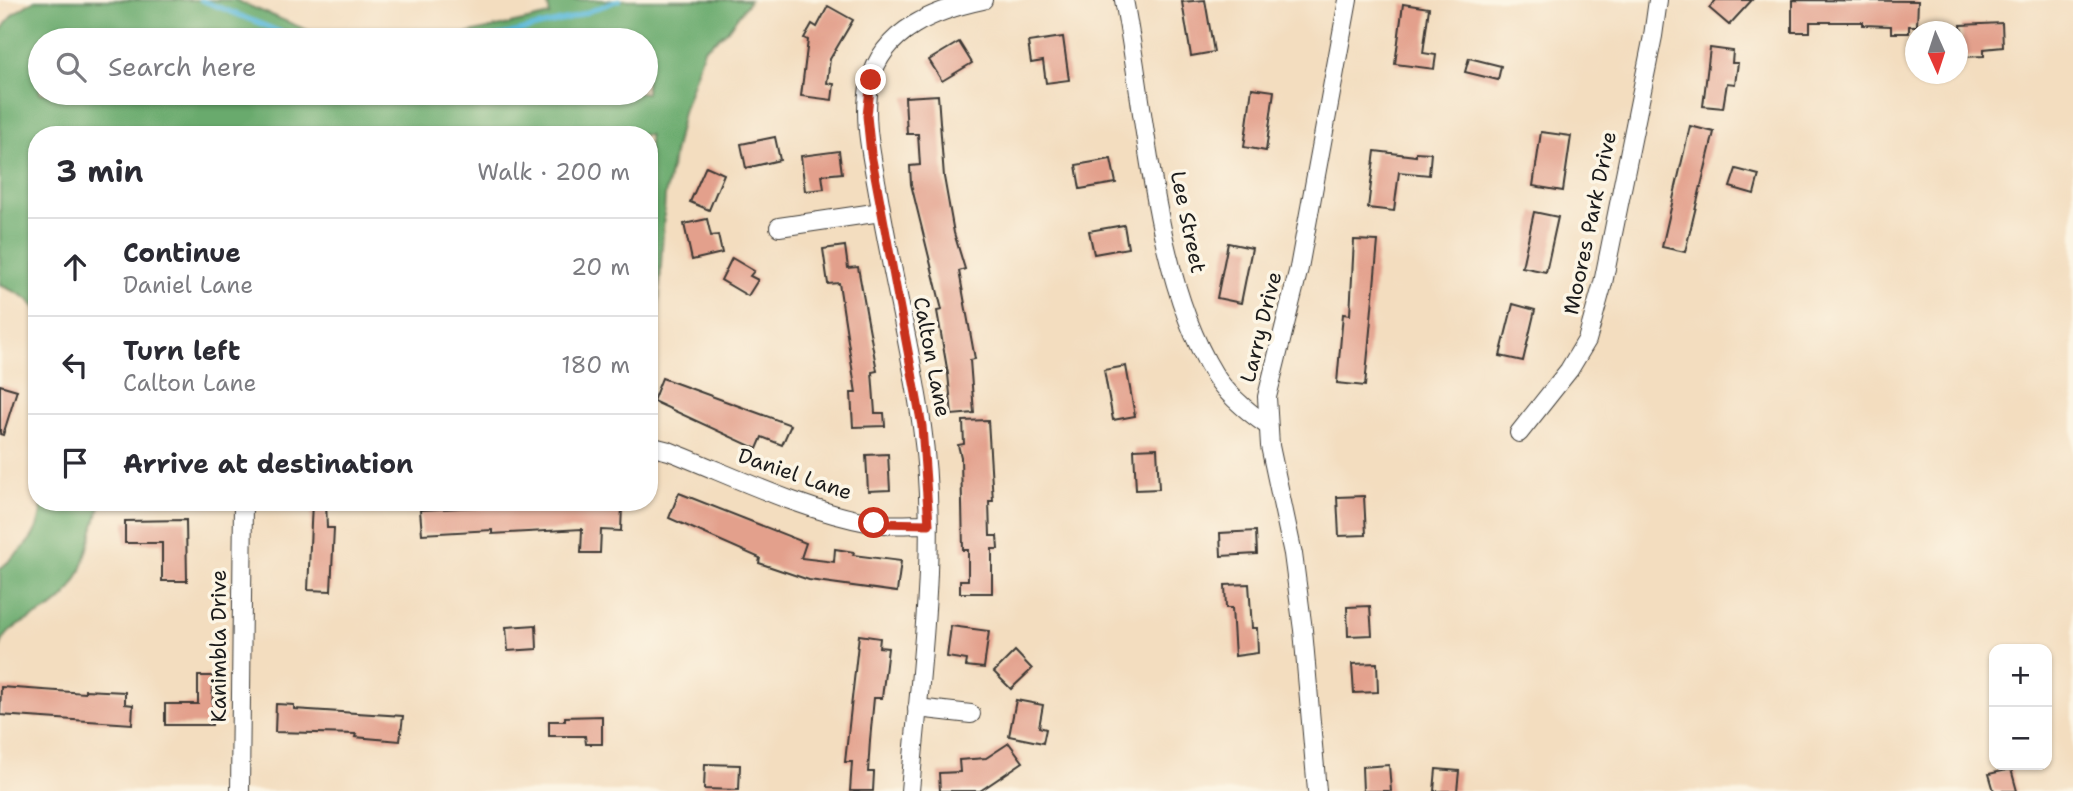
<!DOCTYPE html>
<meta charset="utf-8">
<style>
:root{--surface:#fff;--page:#f7f7f7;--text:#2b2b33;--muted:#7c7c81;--line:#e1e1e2}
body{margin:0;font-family:"Shantell Sans",sans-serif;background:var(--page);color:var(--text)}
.controls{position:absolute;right:21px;bottom:21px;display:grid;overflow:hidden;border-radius:14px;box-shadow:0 2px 5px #0004}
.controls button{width:63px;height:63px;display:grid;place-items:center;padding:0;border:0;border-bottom:2px solid var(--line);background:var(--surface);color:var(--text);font:35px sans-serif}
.compass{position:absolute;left:1905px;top:21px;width:63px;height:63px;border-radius:50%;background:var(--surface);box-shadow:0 2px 5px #0004;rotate:177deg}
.stop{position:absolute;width:21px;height:21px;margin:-16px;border:5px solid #c8321e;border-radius:50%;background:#fff}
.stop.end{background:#c8321e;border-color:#fff;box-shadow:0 2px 7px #0008}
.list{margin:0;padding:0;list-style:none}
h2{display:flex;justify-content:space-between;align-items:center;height:91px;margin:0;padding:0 28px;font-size:30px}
h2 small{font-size:23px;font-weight:400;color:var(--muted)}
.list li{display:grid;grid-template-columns:46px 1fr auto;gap:21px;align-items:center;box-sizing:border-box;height:98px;padding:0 28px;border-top:2px solid var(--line)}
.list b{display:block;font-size:26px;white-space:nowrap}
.list p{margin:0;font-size:23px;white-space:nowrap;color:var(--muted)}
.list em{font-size:23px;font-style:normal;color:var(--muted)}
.icon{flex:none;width:38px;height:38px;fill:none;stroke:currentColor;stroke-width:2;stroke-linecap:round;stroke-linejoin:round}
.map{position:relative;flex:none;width:2073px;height:791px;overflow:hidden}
.search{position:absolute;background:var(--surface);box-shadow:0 2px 5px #0004;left:28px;top:28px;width:630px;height:77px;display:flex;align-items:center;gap:18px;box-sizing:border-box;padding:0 24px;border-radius:38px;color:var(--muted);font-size:26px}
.panel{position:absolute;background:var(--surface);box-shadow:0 2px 5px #0004;left:28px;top:126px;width:630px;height:385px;border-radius:28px}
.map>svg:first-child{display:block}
</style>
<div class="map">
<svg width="2073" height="791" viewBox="0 0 2073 791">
<rect width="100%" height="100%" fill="#fcf5e5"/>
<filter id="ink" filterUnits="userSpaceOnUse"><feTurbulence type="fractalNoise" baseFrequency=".0143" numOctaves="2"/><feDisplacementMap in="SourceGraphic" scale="14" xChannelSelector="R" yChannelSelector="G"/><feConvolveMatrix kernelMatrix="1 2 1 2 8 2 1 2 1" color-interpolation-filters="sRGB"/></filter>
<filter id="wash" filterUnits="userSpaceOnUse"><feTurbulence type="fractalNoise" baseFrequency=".00686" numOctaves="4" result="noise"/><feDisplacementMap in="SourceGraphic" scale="28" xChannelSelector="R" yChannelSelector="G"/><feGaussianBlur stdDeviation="1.57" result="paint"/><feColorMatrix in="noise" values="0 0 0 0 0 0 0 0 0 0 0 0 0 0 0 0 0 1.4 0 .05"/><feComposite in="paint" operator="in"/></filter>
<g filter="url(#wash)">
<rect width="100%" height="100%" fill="#f3ddbf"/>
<g fill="#69aa6d" stroke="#426344" stroke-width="2">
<path d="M 35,0 L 235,0 L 326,38 L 344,40 L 40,40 L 40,93 L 646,93 L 646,40 L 438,40 L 550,15 L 547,0 L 750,0 L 727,31 L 704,49 L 683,112 L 665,196 L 657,335 L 649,335 L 649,135 L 37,135 L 37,314 C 33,297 14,292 0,285 L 0,32 L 13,14 Z"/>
<path d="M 42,502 L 102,502 C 88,536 88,577 59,602 C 41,619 7,621 0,648 L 0,569 C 25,546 40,538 42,502 Z"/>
</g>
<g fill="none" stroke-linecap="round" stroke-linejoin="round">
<g stroke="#5cb9da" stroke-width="5">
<path d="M 201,0 L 301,40"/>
<path d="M 481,40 L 569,19 L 619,0"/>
</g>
</g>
<g id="blocks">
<g fill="#e3a08c">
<path d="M 1205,0 L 1214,52 L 1191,56 L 1182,2 Z"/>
<path d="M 1716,0 L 1752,0 L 1729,25 L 1709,8 Z"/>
<path d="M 1792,0 L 1918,1 L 1917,26 L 1909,26 L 1909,33 L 1891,33 L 1891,26 L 1863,25 L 1863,22 L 1810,22 L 1810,32 L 1792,32 Z"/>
<path d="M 1403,4 L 1429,8 L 1423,53 L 1436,55 L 1434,69 L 1395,64 Z"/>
<path d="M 828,6 L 853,20 L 830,59 L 827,83 L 834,84 L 832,100 L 801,96 L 808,40 L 804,38 L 812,24 L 817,27 Z"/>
<path d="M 2002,23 L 2003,47 L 1984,49 L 1984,56 L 1964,57 L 1961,25 Z"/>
<path d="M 1063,37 L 1069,80 L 1046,83 L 1043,61 L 1031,63 L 1028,42 Z"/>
<path d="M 959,42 L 972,63 L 942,81 L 929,60 Z"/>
<path d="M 1710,48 L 1733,51 L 1732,63 L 1738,63 L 1735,84 L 1727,83 L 1723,108 L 1703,106 Z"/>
<path d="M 1469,58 L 1501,66 L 1498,80 L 1465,72 Z"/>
<path d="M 1252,88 L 1274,91 L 1266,151 L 1244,147 Z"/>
<path d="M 938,95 L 944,177 L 954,233 L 965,269 L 959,271 L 975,359 L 970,360 L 974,413 L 952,415 L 948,374 L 937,311 L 942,310 L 911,184 L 910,166 L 920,165 L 918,134 L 907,134 L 905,97 Z"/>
<path d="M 1690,126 L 1714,132 L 1685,252 L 1662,247 Z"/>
<path d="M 1541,132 L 1571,136 L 1563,191 L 1533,186 Z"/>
<path d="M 775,137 L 780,160 L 746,168 L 741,144 Z"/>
<path d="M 839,151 L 842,173 L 822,175 L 824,189 L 805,191 L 801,156 Z"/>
<path d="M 1375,151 L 1416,156 L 1416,152 L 1431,153 L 1429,175 L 1399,172 L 1394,211 L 1368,208 Z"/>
<path d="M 1111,159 L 1116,183 L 1080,189 L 1076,165 Z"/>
<path d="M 706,166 L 724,174 L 709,210 L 690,202 Z"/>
<path d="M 1736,169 L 1759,175 L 1754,194 L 1730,187 Z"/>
<path d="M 1534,212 L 1558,217 L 1546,272 L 1522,267 Z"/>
<path d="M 707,219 L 711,236 L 718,235 L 722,253 L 692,260 L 684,224 Z"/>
<path d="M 1124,225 L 1128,248 L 1094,254 L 1089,231 Z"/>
<path d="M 1354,240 L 1378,241 L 1365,386 L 1337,383 L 1343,314 L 1350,315 Z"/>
<path d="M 1228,243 L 1252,248 L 1241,303 L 1217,298 Z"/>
<path d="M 845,246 L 848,268 L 858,267 L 877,371 L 872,372 L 875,413 L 884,413 L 885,426 L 853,427 L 851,393 L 856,393 L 839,283 L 828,284 L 823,249 Z"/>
<path d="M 732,258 L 754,271 L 750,276 L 758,280 L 748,296 L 721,280 Z"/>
<path d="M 1513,304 L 1535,310 L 1523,361 L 1500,356 Z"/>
<path d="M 1126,366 L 1135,416 L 1113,420 L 1104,370 Z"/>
<path d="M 662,378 L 791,425 L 782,445 L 762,437 L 757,449 L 653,401 Z"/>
<path d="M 0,385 L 17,390 L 3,435 L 0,434 Z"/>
<path d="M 988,420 L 993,501 L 989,501 L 990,536 L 997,536 L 998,549 L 992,549 L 992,593 L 960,593 L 960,580 L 968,580 L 968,550 L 963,550 L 961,457 L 958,445 L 964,444 L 963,421 Z"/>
<path d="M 1157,448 L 1159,489 L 1136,490 L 1134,449 Z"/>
<path d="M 888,454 L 890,490 L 868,491 L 866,455 Z"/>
<path d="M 679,493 L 806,543 L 801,558 L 834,562 L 835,549 L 854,552 L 853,555 L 901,561 L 897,592 L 809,580 L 759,563 L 760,558 L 669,518 Z"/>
<path d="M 1364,496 L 1366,535 L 1339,536 L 1337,497 Z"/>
<path d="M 312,502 L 326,502 L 327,528 L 334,528 L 331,591 L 308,590 Z"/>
<path d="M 554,503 L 622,506 L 621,531 L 601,530 L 600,553 L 581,553 L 582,529 L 492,534 L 492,530 L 422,534 L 420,510 Z"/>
<path d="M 186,520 L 187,581 L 162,581 L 162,543 L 125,543 L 125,521 Z"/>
<path d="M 1256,531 L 1257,554 L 1221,556 L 1220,533 Z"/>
<path d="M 1249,584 L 1252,628 L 1257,628 L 1258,653 L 1235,656 L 1232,608 L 1226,608 L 1225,585 Z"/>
<path d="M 1370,606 L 1372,635 L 1348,636 L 1347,607 Z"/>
<path d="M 536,625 L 537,649 L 508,651 L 506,627 Z"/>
<path d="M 951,626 L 989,631 L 984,668 L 966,666 L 967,660 L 947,657 Z"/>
<path d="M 859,635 L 880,638 L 879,647 L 888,648 L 882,698 L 874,698 L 870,740 L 868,772 L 874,772 L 873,791 L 850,791 L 852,762 L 845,762 Z"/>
<path d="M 1015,651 L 1032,669 L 1011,689 L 994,672 Z"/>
<path d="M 1377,663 L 1378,692 L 1354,693 L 1352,664 Z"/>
<path d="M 198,676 L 213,676 L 212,725 L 165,725 L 165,704 L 198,704 Z"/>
<path d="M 1,687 L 85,693 L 85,690 L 125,692 L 125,704 L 133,705 L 132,724 L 0,715 Z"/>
<path d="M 1016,700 L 1043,705 L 1039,727 L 1046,729 L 1043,743 L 1009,736 Z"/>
<path d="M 276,704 L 294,705 L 294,709 L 403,716 L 400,741 L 355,737 L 356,734 L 275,732 Z"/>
<path d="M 602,716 L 602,744 L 586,744 L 585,736 L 549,736 L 549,721 L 565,721 L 565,717 Z"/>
<path d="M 1009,743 L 1023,762 L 980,791 L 940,791 L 939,773 L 960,772 L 959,760 L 986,758 Z"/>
<path d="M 705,764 L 740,765 L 739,790 L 704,789 Z"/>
<path d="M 1389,765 L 1391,791 L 1363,791 L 1362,767 Z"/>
<path d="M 1436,769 L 1459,771 L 1457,791 L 1434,791 Z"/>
<path d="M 2011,769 L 2017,791 L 1994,791 L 1989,774 Z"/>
</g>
</g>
</g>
<g filter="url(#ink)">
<use href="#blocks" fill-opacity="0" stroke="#3c3934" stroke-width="2"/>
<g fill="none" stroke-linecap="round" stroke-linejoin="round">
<defs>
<g id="minor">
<path d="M 1124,0 C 1146,113 1154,277 1214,374 C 1227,395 1248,412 1268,426"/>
<path d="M 779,227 L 881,212"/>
<path d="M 1519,433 L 1569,370 L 1587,340 L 1603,283 L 1653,36 L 1658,0"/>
<path d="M 649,446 L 669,451 C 735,477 801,510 871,523 C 889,526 910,524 929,524"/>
<path d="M 917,708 L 971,714"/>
<path d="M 240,791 L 243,502"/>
<path d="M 910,791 C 920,671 939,547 922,427 C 911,348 891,270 878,192 C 872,157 862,118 870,82 C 883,29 936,10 983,0"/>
<path d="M 1317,791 L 1303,630 L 1293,554 L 1270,446 L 1267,397 L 1299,268 L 1348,0"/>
</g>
</defs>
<use href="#minor" stroke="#3c3934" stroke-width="20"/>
<use href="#minor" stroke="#fff" stroke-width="18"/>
</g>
</g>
<g fill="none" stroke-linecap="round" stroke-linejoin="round" filter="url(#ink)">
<path stroke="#c8321e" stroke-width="9" d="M 871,80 L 867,116 L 871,154 L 922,426 L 929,524 L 874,523"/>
</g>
<g text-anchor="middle" stroke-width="7" stroke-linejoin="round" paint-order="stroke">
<g font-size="21" fill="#1c1c1c" stroke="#fcf5e5">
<text transform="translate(1188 222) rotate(78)" y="7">Lee Street</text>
<text transform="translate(1590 223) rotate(-78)" y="7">Moores Park Drive</text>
<text transform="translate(1261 327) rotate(-76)" y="7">Larry Drive</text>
<text transform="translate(932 357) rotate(79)" y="7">Calton Lane</text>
<text transform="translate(795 474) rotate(19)" y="7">Daniel Lane</text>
<text transform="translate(219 646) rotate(-90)" y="7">Kanimbla Drive</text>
</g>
</g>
</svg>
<div class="controls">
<button>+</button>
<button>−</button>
</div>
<svg class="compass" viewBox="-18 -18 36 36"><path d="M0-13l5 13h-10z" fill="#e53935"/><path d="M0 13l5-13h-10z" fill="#7c7c81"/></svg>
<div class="stop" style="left:874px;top:523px"></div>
<div class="stop end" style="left:871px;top:80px"></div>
<div class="search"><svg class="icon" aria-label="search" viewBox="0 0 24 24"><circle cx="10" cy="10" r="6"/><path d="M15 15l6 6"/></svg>Search here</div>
<section class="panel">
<h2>3 min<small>Walk · 200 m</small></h2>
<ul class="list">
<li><svg class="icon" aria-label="ahead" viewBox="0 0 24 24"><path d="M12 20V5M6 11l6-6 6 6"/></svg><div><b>Continue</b><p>Daniel Lane</p></div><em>20 m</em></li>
<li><svg class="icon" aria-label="left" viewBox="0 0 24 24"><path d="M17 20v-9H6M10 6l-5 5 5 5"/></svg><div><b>Turn left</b><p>Calton Lane</p></div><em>180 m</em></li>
<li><svg class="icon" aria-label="arrive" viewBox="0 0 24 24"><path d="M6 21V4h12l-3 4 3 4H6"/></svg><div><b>Arrive at destination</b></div></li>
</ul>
</section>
</div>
